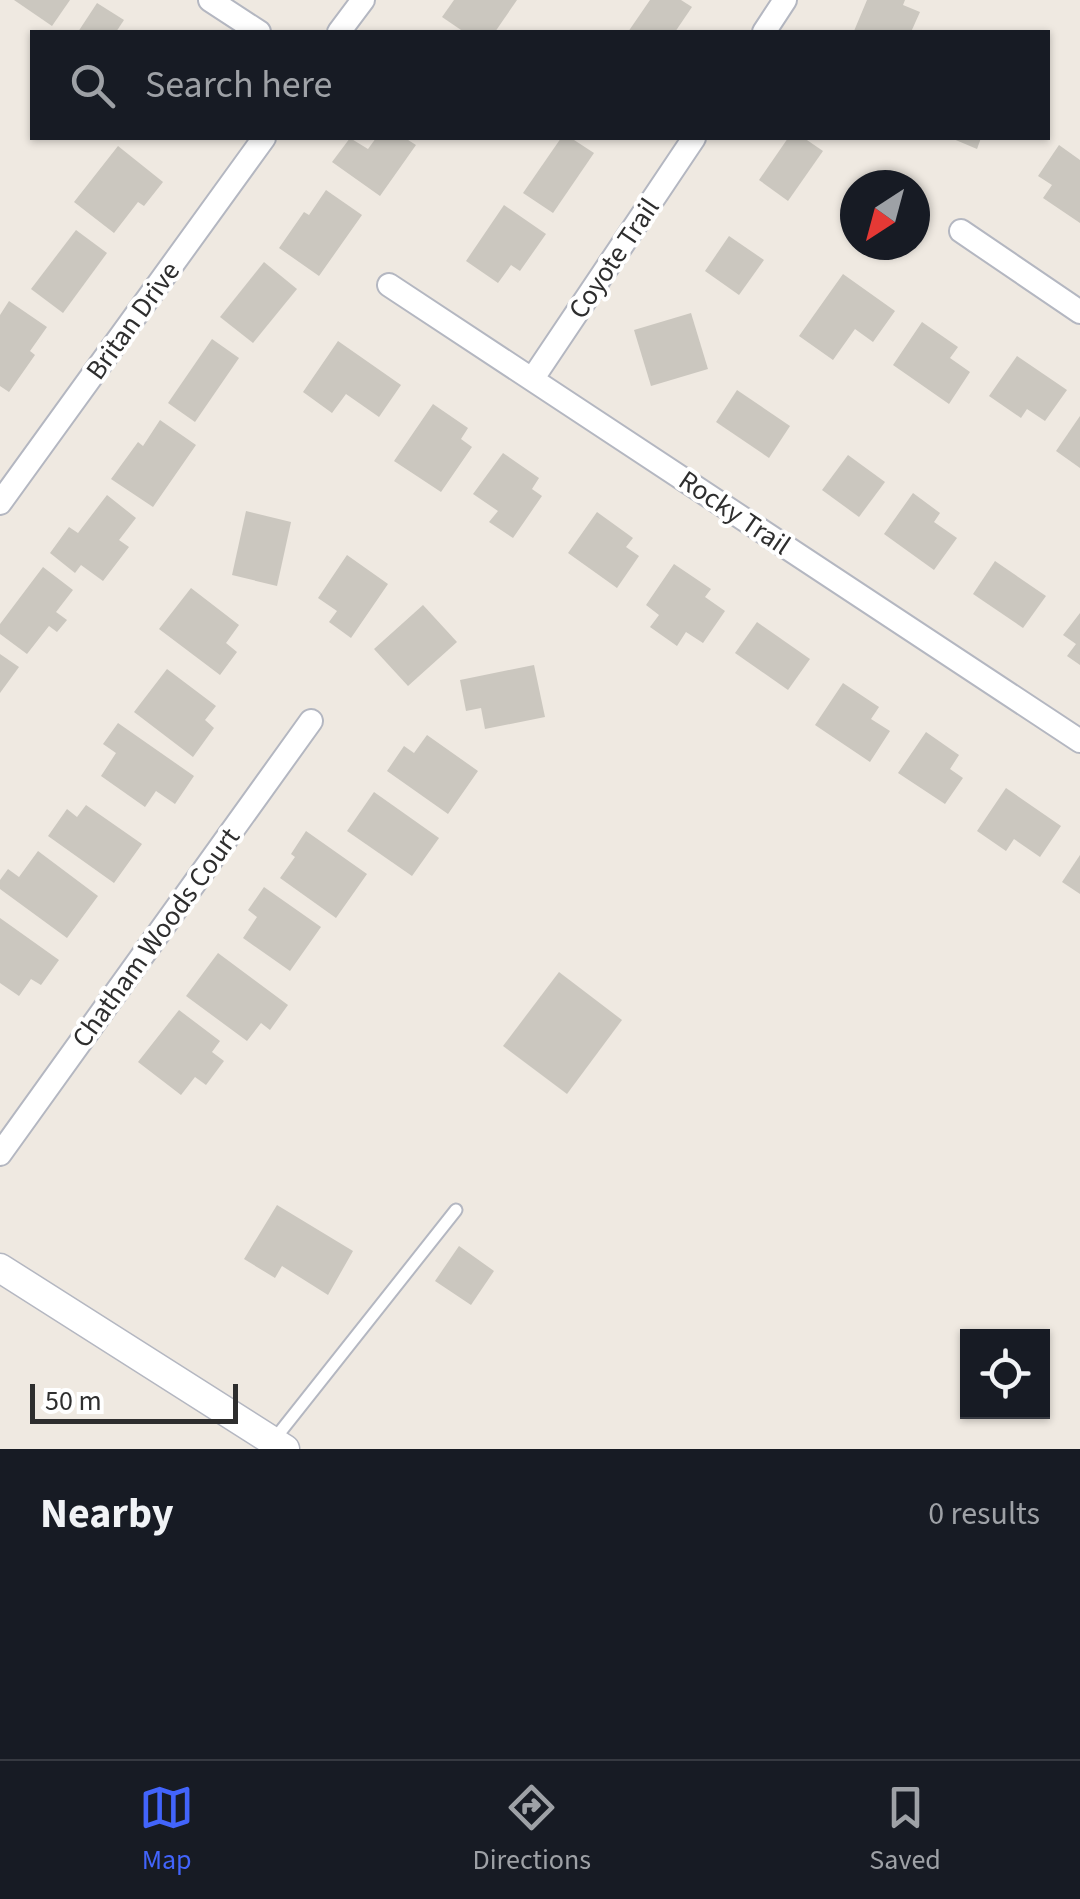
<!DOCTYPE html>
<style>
:root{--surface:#171b24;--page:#20242c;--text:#f1f3f6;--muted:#9ea1a6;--line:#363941;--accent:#4264fb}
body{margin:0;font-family:"Source Sans 3",sans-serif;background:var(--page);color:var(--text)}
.controls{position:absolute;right:30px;bottom:30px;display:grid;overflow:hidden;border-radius:0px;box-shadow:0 2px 8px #0004}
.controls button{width:90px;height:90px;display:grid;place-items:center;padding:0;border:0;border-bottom:2px solid var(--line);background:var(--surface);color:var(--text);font:50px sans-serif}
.compass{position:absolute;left:840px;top:170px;width:90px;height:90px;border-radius:50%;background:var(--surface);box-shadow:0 2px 8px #0004;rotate:216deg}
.scale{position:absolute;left:30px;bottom:25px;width:208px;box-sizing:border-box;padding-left:10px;border:5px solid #2e2e2e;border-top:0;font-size:28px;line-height:35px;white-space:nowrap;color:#2e2e2e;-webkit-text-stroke:8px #fff;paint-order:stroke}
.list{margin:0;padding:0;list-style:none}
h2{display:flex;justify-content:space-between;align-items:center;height:130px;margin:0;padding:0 40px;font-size:42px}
h2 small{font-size:32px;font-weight:400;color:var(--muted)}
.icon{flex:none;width:55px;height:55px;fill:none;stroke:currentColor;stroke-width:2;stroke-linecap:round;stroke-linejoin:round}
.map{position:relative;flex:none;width:1080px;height:1449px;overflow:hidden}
.search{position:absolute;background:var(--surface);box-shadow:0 2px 8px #0004;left:30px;right:30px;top:30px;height:110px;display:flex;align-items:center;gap:25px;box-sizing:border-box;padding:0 35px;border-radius:0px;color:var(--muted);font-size:38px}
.sheet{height:310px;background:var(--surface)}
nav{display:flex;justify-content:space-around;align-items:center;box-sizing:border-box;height:140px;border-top:2px solid var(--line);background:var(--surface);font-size:28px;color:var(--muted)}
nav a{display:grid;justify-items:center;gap:5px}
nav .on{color:var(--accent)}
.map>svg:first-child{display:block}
</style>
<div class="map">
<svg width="1080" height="1449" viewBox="0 0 1080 1449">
<rect width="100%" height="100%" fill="#efe9e1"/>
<g fill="#cbc7bf">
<path d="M 14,0 L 70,0 L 52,26 Z"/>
<path d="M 454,0 L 517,0 L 495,32 L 464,32 L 442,17 Z"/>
<path d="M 650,0 L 681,0 L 692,7 L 675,32 L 628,32 Z"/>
<path d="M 867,0 L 905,0 L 903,5 L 920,12 L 911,32 L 854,31 Z"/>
<path d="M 97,3 L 124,20 L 116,32 L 78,32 Z"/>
<path d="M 350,138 L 368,149 L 376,138 L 405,138 L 416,145 L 380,196 L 332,162 Z"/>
<path d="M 561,138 L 571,138 L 594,153 L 553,213 L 523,193 Z"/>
<path d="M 788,138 L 804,138 L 823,151 L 788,201 L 759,180 Z"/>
<path d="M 951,138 L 981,138 L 977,149 Z"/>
<path d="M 1059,145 L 1080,160 L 1080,223 L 1043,198 L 1052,185 L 1038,176 Z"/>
<path d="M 118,146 L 163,182 L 144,206 L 138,202 L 114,233 L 74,202 Z"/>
<path d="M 326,190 L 362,215 L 319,276 L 279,248 L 304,212 L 309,215 Z"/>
<path d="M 504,205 L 546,234 L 520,271 L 511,265 L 498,283 L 466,261 Z"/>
<path d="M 76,230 L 107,253 L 63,313 L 31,289 Z"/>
<path d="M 729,236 L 764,260 L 739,295 L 705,271 Z"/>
<path d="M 264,262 L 297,289 L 253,343 L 220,317 Z"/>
<path d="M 843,274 L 895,311 L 873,342 L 855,329 L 833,360 L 799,336 Z"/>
<path d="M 9,301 L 47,327 L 30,351 L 35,355 L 9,392 L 0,386 L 0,315 Z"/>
<path d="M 691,313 L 708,369 L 651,386 L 634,330 Z"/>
<path d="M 922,322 L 958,347 L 950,358 L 970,372 L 949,404 L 893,365 Z"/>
<path d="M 212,339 L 239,358 L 195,422 L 168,403 Z"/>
<path d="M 338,341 L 401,385 L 379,417 L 346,394 L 332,413 L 303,392 Z"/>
<path d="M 1017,356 L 1067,390 L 1045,421 L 1027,409 L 1021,418 L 989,396 Z"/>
<path d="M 737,390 L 790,426 L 769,458 L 716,422 Z"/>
<path d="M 433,404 L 468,428 L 461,439 L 472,447 L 441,492 L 394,461 Z"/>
<path d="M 1080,416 L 1080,468 L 1056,451 Z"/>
<path d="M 160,420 L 196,445 L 153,507 L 111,479 L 138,442 L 143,446 Z"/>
<path d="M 503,453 L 539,478 L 532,489 L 542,496 L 513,538 L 489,522 L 498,511 L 473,494 Z"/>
<path d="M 848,455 L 885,482 L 859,517 L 822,490 Z"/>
<path d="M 913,493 L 940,513 L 934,522 L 957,538 L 934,570 L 884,534 Z"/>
<path d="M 107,495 L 136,518 L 119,540 L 129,547 L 103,581 L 81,565 L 75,573 L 50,553 L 69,527 L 78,533 Z"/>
<path d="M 246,511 L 291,522 L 277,586 L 232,575 Z"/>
<path d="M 597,512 L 633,538 L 626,547 L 639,556 L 617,588 L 568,553 Z"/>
<path d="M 347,555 L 388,584 L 351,638 L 329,622 L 337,611 L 318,598 Z"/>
<path d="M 995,561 L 1046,596 L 1023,628 L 973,594 Z"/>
<path d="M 674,564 L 711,589 L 705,597 L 725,611 L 703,643 L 686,632 L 677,646 L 650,627 L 659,615 L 646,605 Z"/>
<path d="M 43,567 L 73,590 L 56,612 L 67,620 L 57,632 L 49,626 L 27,654 L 0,634 L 0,624 Z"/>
<path d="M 191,588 L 239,625 L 226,643 L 237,652 L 220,675 L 159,629 Z"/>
<path d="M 423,605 L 457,642 L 408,686 L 374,649 Z"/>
<path d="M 1080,613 L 1080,665 L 1067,656 L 1076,644 L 1063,635 Z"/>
<path d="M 757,622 L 810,659 L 788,690 L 735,653 Z"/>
<path d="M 0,654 L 19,667 L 0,693 Z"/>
<path d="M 534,665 L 545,717 L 485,729 L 481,708 L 466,711 L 460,680 Z"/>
<path d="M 167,669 L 216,706 L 205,720 L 214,728 L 193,757 L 134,712 Z"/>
<path d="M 843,683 L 879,707 L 871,719 L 890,731 L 870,762 L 815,725 Z"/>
<path d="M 118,723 L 194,776 L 175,804 L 156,791 L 145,807 L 101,776 L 116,753 L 103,744 Z"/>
<path d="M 926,732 L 959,755 L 950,769 L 963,778 L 945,804 L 898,773 Z"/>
<path d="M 427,735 L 478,771 L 448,814 L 387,771 L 404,746 L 414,753 Z"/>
<path d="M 1006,788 L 1061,826 L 1040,857 L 1014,839 L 1006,851 L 977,831 Z"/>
<path d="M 374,792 L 439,838 L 412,876 L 347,831 Z"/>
<path d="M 86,805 L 142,844 L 114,883 L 48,836 L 67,809 L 77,817 Z"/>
<path d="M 306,831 L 367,874 L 336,918 L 280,878 L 295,857 L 291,854 Z"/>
<path d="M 38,851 L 98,896 L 67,938 L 0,889 L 0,880 L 8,869 L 19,877 Z"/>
<path d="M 1080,855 L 1080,894 L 1062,882 Z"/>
<path d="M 264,887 L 321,927 L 290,971 L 243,938 L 257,917 L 248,910 Z"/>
<path d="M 0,918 L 59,960 L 41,985 L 31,979 L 19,996 L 0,983 Z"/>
<path d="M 218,953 L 288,1005 L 270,1030 L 261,1023 L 247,1041 L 186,996 Z"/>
<path d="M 559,972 L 622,1020 L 567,1094 L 503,1046 Z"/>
<path d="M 179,1010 L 220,1041 L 212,1052 L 224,1061 L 206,1085 L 195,1077 L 181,1095 L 138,1062 Z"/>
<path d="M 277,1205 L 353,1251 L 328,1295 L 282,1266 L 275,1278 L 244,1259 Z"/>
<path d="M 459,1246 L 494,1271 L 471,1305 L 435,1281 Z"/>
</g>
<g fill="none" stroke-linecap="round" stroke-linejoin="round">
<defs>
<path id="service" d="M 273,1441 L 456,1210"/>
<g id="minor">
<path d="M 210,0 L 259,32"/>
<path d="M 339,32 L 363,0"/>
<path d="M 764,32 L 785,0"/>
<path d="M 961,231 L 1080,312"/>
<path d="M 389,285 L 1080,741"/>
<path d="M 533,378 L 694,138"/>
<path d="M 0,503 L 264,138"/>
<path d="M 0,1154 L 311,721"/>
</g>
<path id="tertiary" d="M 0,1268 L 285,1449"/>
</defs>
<use href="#service" stroke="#b4b7c1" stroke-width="15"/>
<use href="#minor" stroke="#b4b7c1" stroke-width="26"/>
<use href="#tertiary" stroke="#b4b7c1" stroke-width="31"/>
<use href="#service" stroke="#fff" stroke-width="11"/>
<use href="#minor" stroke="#fff" stroke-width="22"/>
<use href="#tertiary" stroke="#fff" stroke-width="28"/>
</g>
<g text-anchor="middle" stroke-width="8" stroke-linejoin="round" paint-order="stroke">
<g font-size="28" fill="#2e2e2e" stroke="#fff">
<text transform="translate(613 258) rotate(-56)" y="10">Coyote Trail</text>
<text transform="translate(132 320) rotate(-54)" y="10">Britan Drive</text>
<text transform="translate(735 512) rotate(34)" y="10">Rocky Trail</text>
<text transform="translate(155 937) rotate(-54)" y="10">Chatham Woods Court</text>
</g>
</g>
</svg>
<div class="controls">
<button><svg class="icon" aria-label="locate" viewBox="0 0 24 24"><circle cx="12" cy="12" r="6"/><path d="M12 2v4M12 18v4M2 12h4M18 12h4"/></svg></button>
</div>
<svg class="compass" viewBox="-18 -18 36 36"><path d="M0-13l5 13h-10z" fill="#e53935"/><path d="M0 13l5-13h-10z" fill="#9ea1a6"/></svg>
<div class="scale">50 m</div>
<div class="search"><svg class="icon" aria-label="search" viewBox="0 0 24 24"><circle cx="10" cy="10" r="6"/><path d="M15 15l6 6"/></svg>Search here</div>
</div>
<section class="sheet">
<h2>Nearby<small>0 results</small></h2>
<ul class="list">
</ul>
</section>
<nav>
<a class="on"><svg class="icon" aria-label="map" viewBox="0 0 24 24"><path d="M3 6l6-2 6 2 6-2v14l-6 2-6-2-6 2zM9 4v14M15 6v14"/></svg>Map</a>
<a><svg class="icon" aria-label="directions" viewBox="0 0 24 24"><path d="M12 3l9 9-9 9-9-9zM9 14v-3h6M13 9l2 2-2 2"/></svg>Directions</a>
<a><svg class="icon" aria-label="saved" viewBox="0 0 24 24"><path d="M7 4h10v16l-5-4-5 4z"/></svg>Saved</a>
</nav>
